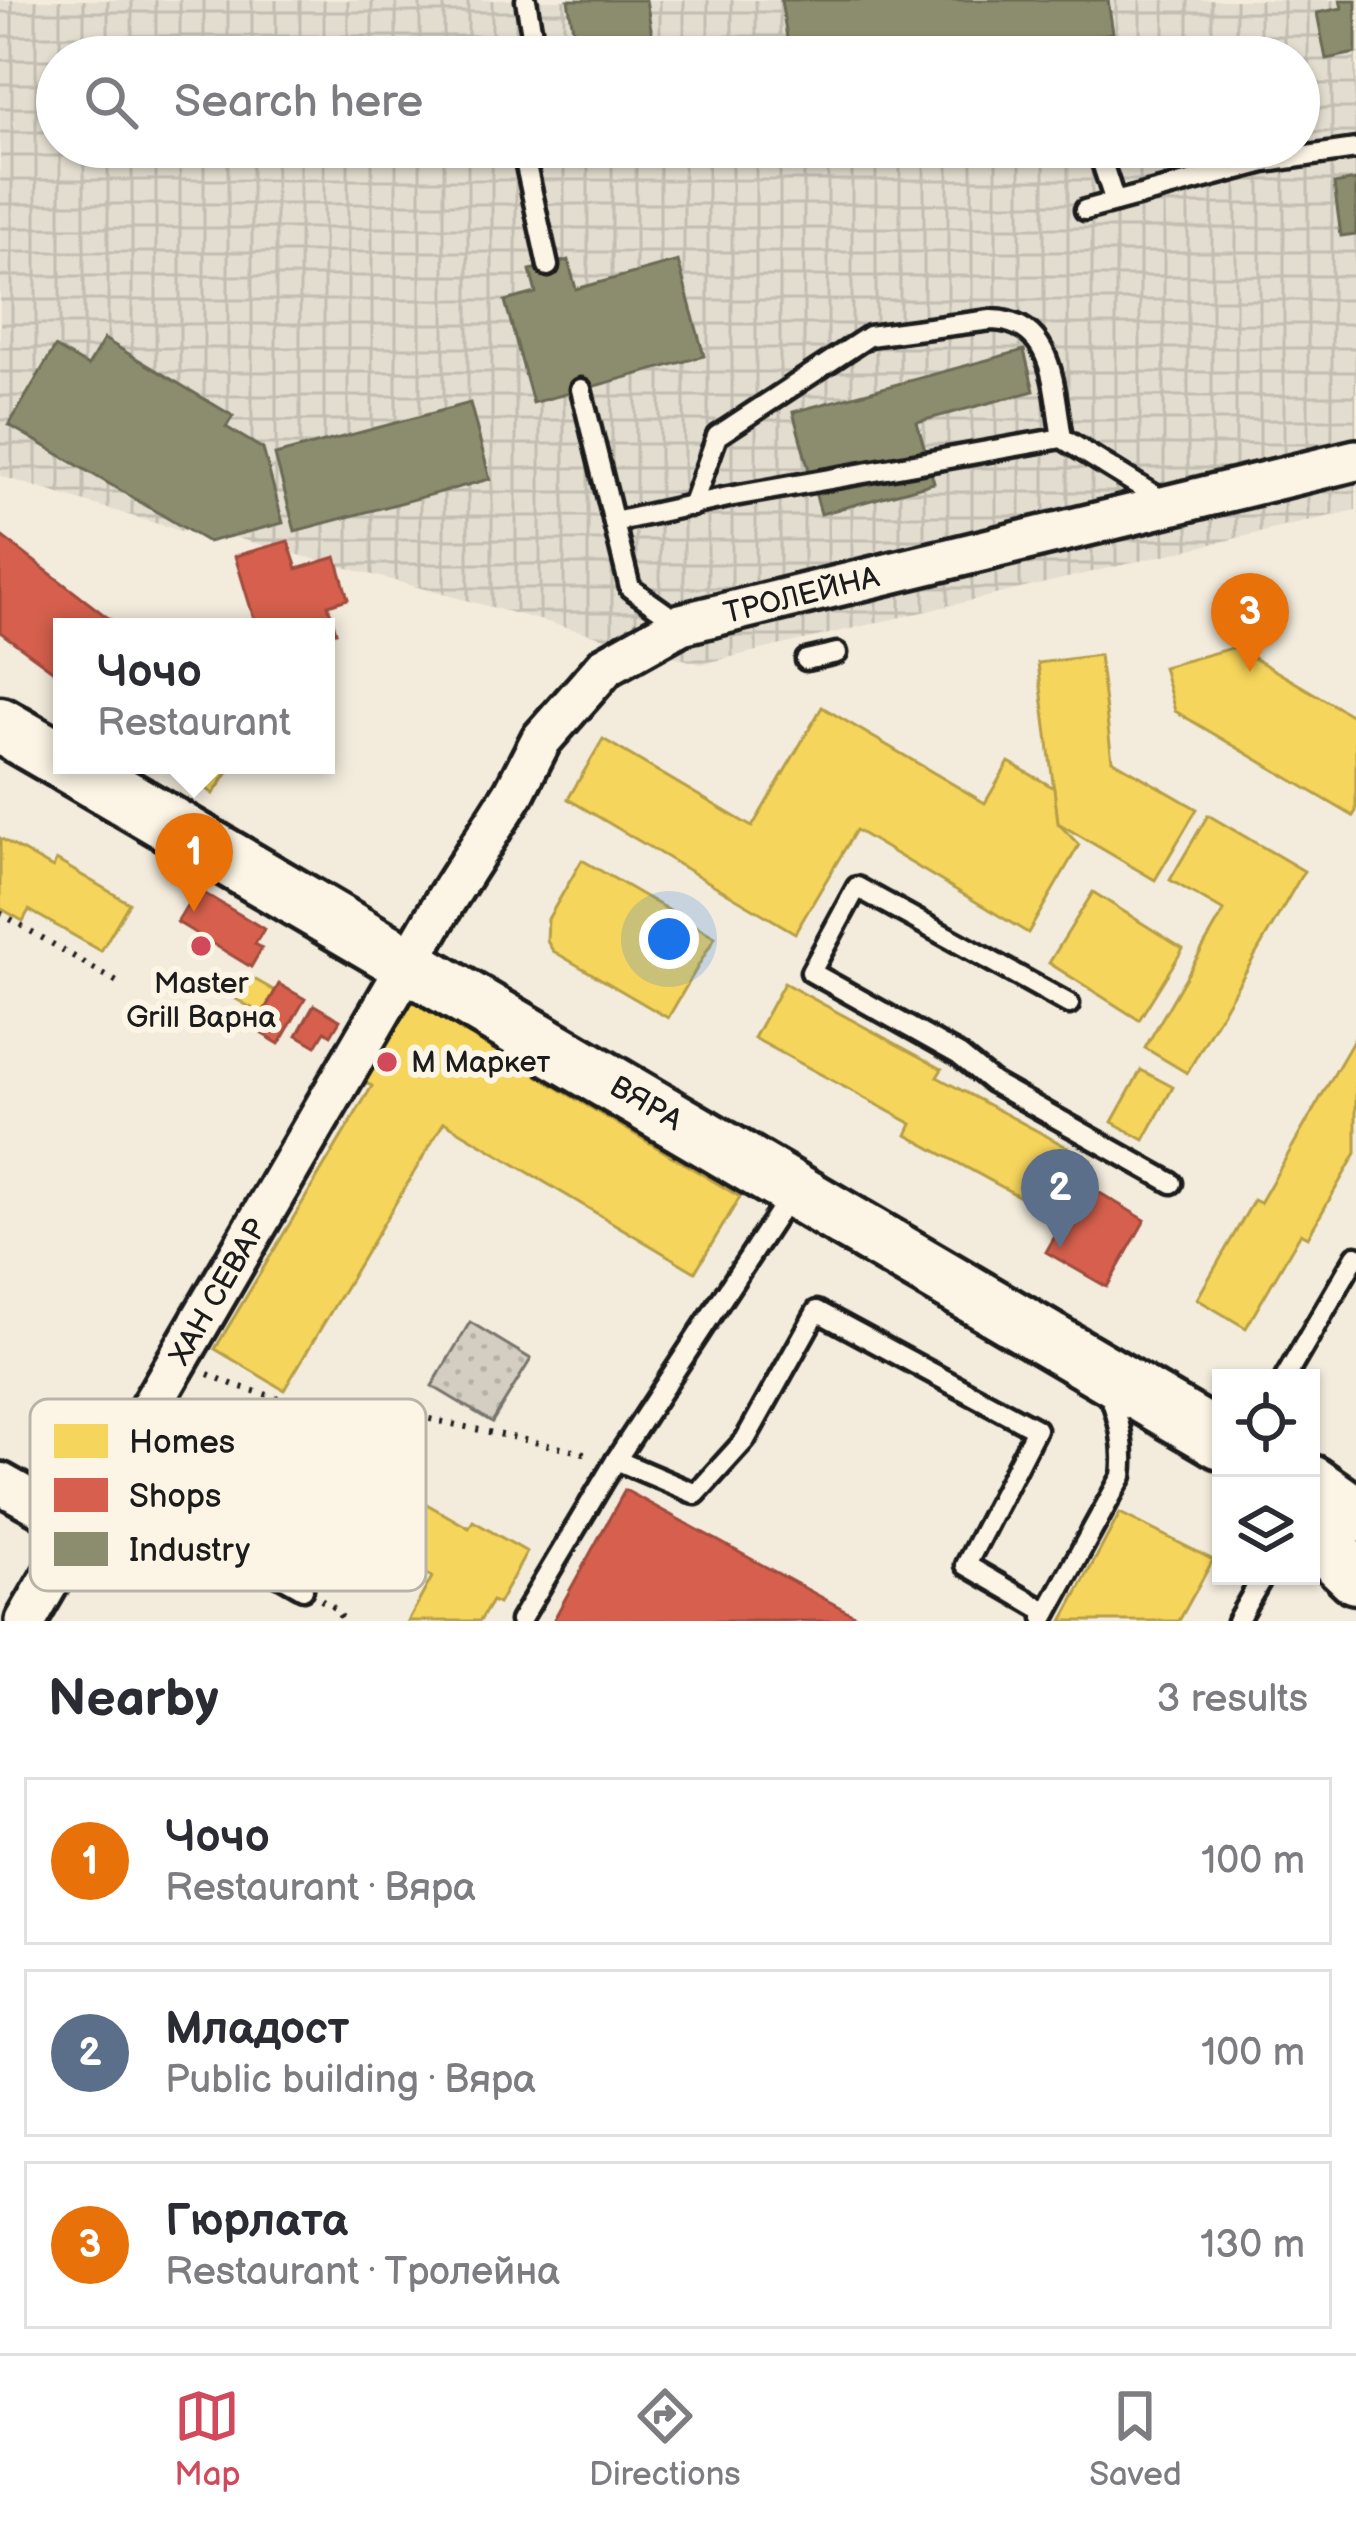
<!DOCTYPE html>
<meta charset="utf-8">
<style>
:root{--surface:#fff;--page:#f7f7f7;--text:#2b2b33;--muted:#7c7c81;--line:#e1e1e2;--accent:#d1495b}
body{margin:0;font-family:"Balsamiq Sans",sans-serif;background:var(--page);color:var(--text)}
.controls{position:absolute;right:36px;bottom:36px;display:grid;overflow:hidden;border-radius:0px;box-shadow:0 3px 9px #0004}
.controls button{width:108px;height:108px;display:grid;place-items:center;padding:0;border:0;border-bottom:3px solid var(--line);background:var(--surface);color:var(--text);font:60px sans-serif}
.you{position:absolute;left:669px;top:939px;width:42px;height:42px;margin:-30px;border:9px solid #fff;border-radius:50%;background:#1a73e8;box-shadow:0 0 0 18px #1a73e833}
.badge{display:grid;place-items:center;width:78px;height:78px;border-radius:50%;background:var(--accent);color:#fff;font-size:39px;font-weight:700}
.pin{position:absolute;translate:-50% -99px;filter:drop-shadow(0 3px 6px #0008)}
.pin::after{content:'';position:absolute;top:63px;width:42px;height:36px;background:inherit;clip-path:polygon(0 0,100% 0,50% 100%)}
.popup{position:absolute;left:53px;top:618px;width:282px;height:156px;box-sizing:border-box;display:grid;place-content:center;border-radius:0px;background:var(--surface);filter:drop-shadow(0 3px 9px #0005);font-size:39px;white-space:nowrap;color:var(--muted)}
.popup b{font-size:45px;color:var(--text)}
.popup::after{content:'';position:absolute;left:50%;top:100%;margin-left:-24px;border:24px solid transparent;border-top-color:var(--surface)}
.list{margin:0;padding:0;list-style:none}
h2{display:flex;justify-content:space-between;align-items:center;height:156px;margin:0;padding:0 48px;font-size:51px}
h2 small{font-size:39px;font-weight:400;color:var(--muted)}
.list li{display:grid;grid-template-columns:78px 1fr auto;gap:36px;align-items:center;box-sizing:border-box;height:168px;margin:0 24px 24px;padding:0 24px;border:3px solid var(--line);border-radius:0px}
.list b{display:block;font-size:45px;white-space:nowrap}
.list p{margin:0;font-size:39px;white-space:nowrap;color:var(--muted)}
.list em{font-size:39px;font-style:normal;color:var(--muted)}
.icon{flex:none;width:66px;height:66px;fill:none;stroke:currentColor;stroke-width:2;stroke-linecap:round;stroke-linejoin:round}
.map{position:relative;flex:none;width:1356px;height:1621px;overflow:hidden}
.search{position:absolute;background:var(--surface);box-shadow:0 3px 9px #0004;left:36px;right:36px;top:36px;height:132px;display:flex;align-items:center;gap:30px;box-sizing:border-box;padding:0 42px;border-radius:66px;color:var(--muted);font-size:45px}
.sheet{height:732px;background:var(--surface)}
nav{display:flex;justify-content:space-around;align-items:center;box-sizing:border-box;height:168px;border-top:3px solid var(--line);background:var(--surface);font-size:33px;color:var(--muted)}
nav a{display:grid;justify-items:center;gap:6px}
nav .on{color:var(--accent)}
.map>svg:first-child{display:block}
</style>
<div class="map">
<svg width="1356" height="1621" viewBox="0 0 1356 1621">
<defs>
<pattern id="industrial-grid" width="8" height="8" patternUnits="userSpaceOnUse" patternTransform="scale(3)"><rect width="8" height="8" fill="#e3ddcf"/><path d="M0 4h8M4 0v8" fill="none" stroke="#c2bdb1"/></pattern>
<pattern id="park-dots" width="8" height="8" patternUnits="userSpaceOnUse" patternTransform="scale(3)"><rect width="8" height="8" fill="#d3cec1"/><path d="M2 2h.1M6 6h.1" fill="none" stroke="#b5b0a5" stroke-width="1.8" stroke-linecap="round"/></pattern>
</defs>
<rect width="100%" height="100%" fill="#f3ecdd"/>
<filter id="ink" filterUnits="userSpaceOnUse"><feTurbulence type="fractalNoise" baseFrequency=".00833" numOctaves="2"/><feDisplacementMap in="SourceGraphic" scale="24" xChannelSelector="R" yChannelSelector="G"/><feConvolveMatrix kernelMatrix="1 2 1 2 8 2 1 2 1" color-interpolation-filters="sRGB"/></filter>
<g filter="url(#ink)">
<path fill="url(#industrial-grid)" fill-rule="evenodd" d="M 0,0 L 1356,0 L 1356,510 L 701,664 L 196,527 L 181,531 L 0,476 ZM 57,57 L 1299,57 L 1299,147 L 57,147 Z"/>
<path fill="url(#park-dots)" stroke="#78756e" stroke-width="3" d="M 470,1322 L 531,1359 L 492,1422 L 432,1386 Z"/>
<g fill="#f6d55c" stroke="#b59e49" stroke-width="3">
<path d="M 1235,647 L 1356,718 L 1356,811 L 1353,816 L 1175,711 L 1163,667 Z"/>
<path d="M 1099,655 L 1112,760 L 1197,809 L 1155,880 L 1058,823 L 1038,663 Z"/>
<path d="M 822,707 L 985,803 L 1009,762 L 1054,788 L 1058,823 L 1079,845 L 1028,933 L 856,830 L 795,933 L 568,799 L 603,739 L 752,827 Z"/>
<path d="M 176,765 L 233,765 L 213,794 Z"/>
<path d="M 1208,815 L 1304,871 L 1187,1073 L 1145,1048 L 1224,911 L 1170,880 Z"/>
<path d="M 0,838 L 53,868 L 56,860 L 129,903 L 101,951 L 29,910 L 23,921 L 0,908 Z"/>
<path d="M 582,860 L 715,937 L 668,1018 L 553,951 L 547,941 L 548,919 Z"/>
<path d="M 1093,892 L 1183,949 L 1139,1020 L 1049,963 Z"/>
<path d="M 249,976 L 275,991 L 262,1014 L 236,999 Z"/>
<path d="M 784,983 L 942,1069 L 937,1077 L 1091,1160 L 1059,1218 L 907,1135 L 912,1124 L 754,1038 Z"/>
<path d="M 409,999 L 740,1197 L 695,1272 L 444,1122 L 284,1390 L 215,1349 L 372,1086 L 361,1080 Z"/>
<path d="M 1356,1036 L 1356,1153 L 1308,1237 L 1301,1233 L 1246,1328 L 1197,1299 L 1254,1200 L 1260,1203 Z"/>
<path d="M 1141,1070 L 1173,1087 L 1144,1140 L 1112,1122 Z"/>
<path d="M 275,1418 L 469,1528 L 473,1521 L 527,1552 L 498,1604 L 492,1601 L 480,1621 L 408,1621 L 432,1577 L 245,1471 Z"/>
<path d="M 1120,1513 L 1213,1560 L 1179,1621 L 1062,1621 Z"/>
</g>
<g fill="#d6604d" stroke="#9e4c3e" stroke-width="3">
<path d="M 0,535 L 120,627 L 62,627 L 62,677 L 0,632 Z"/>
<path d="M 288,541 L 297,569 L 336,557 L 348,599 L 328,605 L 336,632 L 326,635 L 326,627 L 268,627 L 254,619 L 235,556 Z"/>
<path d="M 197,889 L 264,929 L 255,944 L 262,948 L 251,967 L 177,922 Z"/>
<path d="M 279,984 L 305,999 L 279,1044 L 254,1029 Z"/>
<path d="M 314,1005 L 340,1020 L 331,1035 L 325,1031 L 316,1046 L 297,1035 Z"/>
<path d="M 1085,1184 L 1145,1220 L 1107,1287 L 1046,1252 Z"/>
<path d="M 625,1490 L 766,1567 L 865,1621 L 553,1621 Z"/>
</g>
<g fill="#8c8c6e" stroke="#6a6a55" stroke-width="3">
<path d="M 568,0 L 646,0 L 653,40 L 577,53 Z"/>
<path d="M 781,0 L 1108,0 L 1113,33 L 964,57 L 790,57 Z"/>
<path d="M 1340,0 L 1356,0 L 1356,53 L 1326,59 L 1317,13 L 1342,8 Z"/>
<path d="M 1356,180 L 1356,234 L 1341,236 L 1334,184 Z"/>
<path d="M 568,260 L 576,289 L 678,261 L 704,356 L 533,403 L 505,301 L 536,293 L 530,270 Z"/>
<path d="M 104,339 L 233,416 L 226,427 L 263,449 L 283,523 L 208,542 L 9,425 L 55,347 L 88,366 Z"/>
<path d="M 1024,350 L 1034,391 L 917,422 L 934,483 L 821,514 L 793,412 Z"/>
<path d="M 470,403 L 490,479 L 295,531 L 275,455 Z"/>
</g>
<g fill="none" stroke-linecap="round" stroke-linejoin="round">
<defs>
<g id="lane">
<path d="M 526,0 L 536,57"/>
<path d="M 522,147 L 548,266"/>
<path d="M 1097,147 L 1115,202"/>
<path d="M 825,155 L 867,147"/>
<path d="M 1085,210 L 1265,162 L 1356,149"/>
<path d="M 581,389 L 630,588 L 681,624"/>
<path d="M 692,506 L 717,436 L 869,336 L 991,320 C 1056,321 1053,389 1062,438"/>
<path d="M 614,522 L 728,497 L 1062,438 L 1167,503"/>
<path d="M 806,660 L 837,653"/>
<path d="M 1069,1004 L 857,887 L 811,972 L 959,1055 L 992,1082 L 1172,1183"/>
<path d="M 1285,1378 L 1356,1256"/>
<path d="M 616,1460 L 696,1494 L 745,1440 L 817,1311 L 1036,1429 L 966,1565 L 1047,1612"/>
<path d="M 109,1478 L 303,1589"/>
<path d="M 1044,1618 L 1122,1476 C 1126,1445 1119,1420 1109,1392"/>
<path d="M 520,1621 L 616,1460 L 792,1192"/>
<path d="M 1237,1621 L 1263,1576"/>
</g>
<g id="street">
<path d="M 0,1483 L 80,1528"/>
<path id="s1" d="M 26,1621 L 445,901 L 514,793 L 541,740 L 606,666 L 681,624 L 1356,460"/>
</g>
<g id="secondary">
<path d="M 0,725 L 62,761"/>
<path id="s2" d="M 69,765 C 452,991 838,1213 1221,1441"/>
<path d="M 1311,1483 L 1356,1515"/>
<path d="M 1311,1533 L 1356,1576"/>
</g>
</defs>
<use href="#lane" stroke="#1c1c1c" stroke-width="27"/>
<use href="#street" stroke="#1c1c1c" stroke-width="48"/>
<use href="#secondary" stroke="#1c1c1c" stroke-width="63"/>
<g stroke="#1c1c1c" stroke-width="6" stroke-dasharray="3 9" stroke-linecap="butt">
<path d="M 0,913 L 122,985"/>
<path d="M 208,1374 L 234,1385 L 284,1400 L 339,1399 L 593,1455"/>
<path d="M 321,1600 L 336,1609 L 343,1621"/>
</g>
<use href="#lane" stroke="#fcf5e5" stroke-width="18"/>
<use href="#street" stroke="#fcf5e5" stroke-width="39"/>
<use href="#secondary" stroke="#fcf5e5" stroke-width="54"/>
</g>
</g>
<g fill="#d1495b" stroke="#fcf5e5" stroke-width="4.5">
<circle cx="201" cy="946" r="12"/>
<circle cx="387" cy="1062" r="12"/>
</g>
<g text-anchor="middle" stroke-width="12" stroke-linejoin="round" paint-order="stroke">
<g font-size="30" fill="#1c1c1c" stroke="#fcf5e5">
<text dy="10" stroke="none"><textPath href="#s1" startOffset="1329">ТРОЛЕЙНА</textPath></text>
<text dy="10" stroke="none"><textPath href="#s2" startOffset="669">ВЯРА</textPath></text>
<text dy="10" stroke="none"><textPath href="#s1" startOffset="381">ХАН СЕВАР</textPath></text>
</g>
<g font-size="30" fill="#1c1c1c" stroke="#fcf5e5">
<text x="201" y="993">Master<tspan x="201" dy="34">Grill Варна</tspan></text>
<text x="411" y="1072" text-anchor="start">М Маркет</text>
</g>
</g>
<rect x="30" y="1399" width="396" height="192" rx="18" fill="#fcf5e5" stroke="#b9b4a9" stroke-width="3"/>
<rect x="54" y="1424" width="54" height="34" fill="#f6d55c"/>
<rect x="54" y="1478" width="54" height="34" fill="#d6604d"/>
<rect x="54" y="1532" width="54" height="34" fill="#8c8c6e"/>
<g font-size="33" fill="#1c1c1c">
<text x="129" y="1453">Homes</text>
<text x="129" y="1507">Shops</text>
<text x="129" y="1561">Industry</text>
</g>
</svg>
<div class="controls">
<button><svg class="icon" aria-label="locate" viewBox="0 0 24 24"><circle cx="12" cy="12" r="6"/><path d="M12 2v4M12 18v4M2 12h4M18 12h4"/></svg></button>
<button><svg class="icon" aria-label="layers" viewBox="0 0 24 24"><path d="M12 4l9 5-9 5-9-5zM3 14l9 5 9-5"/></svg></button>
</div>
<div class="you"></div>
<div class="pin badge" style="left:194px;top:912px;background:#e8710a">1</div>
<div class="popup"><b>Чочо</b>Restaurant</div>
<div class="pin badge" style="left:1060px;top:1248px;background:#5c6f8a">2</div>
<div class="pin badge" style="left:1250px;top:672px;background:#e8710a">3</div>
<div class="search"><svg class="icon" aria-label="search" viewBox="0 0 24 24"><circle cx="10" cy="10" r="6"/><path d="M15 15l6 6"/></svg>Search here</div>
</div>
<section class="sheet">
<h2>Nearby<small>3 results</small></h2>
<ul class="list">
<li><span class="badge" style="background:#e8710a">1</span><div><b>Чочо</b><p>Restaurant · Вяра</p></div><em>100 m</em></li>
<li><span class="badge" style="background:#5c6f8a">2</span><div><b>Младост</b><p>Public building · Вяра</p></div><em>100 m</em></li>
<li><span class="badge" style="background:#e8710a">3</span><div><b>Гюрлата</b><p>Restaurant · Тролейна</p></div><em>130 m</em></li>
</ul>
</section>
<nav>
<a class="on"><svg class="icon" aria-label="map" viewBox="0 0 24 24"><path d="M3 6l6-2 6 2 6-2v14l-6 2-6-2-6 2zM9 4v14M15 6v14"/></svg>Map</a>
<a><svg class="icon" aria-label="directions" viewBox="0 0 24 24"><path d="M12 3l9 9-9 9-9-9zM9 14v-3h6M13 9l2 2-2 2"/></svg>Directions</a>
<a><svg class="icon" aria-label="saved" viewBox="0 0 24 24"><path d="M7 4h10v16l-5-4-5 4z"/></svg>Saved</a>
</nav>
